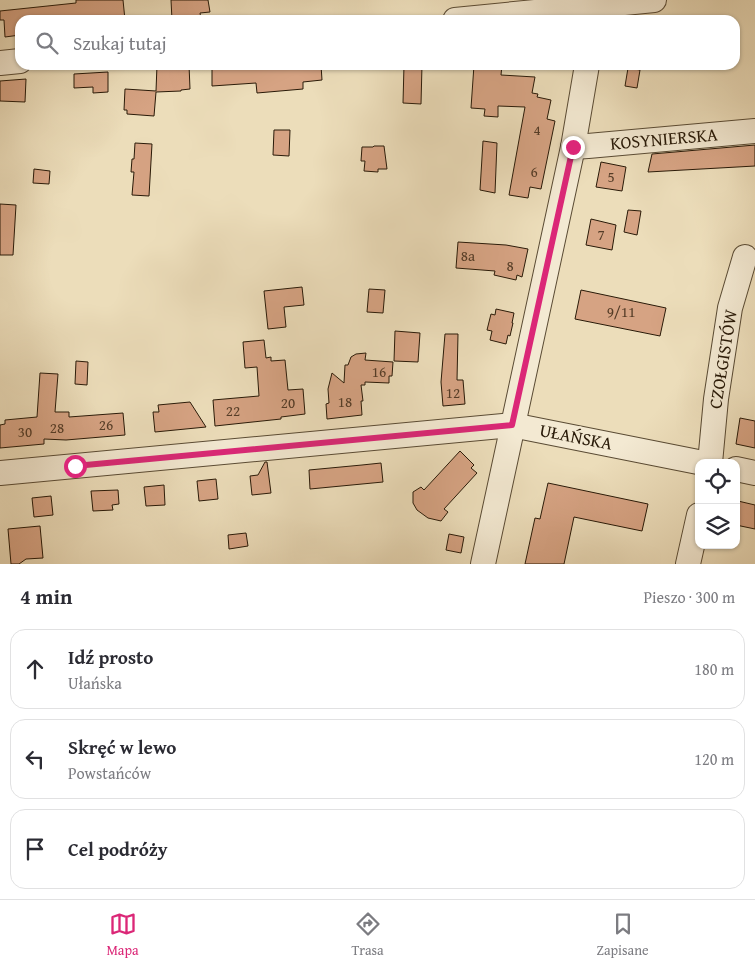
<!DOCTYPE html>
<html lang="pl">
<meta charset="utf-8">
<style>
:root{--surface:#fff;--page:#f7f7f7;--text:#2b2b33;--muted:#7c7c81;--line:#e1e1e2;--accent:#db2777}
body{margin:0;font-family:"Gentium Book Plus",serif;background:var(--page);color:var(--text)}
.controls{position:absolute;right:15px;bottom:15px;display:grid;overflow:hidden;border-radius:10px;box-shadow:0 1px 4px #0004}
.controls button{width:45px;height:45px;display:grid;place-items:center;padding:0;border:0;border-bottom:1px solid var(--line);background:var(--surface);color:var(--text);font:25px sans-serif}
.stop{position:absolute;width:15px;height:15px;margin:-11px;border:4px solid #db2777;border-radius:50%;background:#fff}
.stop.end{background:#db2777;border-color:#fff;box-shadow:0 1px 5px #0008}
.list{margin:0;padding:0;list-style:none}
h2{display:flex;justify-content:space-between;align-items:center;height:65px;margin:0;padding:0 20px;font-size:21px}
h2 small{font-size:16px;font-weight:400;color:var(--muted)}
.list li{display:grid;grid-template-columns:32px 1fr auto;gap:15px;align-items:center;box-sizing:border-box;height:80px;margin:0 10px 10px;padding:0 10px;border:1px solid var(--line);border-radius:15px}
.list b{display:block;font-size:19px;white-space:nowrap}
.list p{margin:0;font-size:16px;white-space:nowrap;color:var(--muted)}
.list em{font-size:16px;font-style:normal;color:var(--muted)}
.icon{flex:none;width:28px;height:28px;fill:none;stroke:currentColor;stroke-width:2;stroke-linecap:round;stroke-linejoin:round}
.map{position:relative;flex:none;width:755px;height:564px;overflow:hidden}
.search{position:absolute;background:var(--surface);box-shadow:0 1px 4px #0004;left:15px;right:15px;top:15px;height:55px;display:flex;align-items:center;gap:12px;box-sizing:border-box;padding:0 18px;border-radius:15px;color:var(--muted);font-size:19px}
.sheet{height:335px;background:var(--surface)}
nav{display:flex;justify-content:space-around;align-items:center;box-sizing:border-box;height:70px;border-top:1px solid var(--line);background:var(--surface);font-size:14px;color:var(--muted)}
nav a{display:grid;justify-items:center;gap:2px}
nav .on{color:var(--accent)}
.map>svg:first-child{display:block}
</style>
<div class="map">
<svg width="755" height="564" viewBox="0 0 755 564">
<rect width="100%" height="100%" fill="#ecddba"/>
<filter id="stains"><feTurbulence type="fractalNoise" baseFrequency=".004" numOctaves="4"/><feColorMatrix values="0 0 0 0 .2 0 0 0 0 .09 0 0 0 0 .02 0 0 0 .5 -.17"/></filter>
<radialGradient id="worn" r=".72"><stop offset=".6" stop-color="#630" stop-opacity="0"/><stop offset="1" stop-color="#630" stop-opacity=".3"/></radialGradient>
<g fill="#d6a383" stroke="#291a08">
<path d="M 76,0 L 123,0 L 125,20 L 20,20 L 20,35 L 5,37 L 4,20 L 0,20 L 0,11 L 76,3 Z"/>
<path d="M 171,0 L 208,0 L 210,12 L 200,13 L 201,19 L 172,20 Z"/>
<path d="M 157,65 L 189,65 L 190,89 L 181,90 L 181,91 L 156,92 L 154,116 L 127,114 L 127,110 L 124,110 L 125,89 L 156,91 Z"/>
<path d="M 212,65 L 239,65 L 239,68 L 280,65 L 321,65 L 322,80 L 303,82 L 303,89 L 257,93 L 256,83 L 212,86 Z"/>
<path d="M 404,65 L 422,65 L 421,104 L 403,103 Z"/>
<path d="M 474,65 L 502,65 L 501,75 L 535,77 L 532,93 L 538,94 L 537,97 L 551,100 L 547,119 L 555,121 L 541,189 L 530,187 L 528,198 L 509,195 L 525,107 L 498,106 L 498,117 L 484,116 L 485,109 L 471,108 Z"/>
<path d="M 628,68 L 640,70 L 637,88 L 625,86 Z"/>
<path d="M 108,72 L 108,92 L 93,93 L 93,87 L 74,88 L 74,74 Z"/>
<path d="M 26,79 L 25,102 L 0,101 L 0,81 Z"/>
<path d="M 274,130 L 290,130 L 289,156 L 273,155 Z"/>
<path d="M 483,141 L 497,143 L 495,193 L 480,190 Z"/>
<path d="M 135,143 L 152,144 L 149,196 L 132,195 L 134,172 L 131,172 L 132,159 L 134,159 Z"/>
<path d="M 755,145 L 755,166 L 648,172 L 652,154 Z"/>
<path d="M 374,146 L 384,146 L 387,169 L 378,169 L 378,172 L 364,171 L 365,161 L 361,161 L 362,147 L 373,147 Z"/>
<path d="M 601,162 L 626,167 L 622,191 L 596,187 Z"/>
<path d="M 34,169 L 50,171 L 49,184 L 33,183 Z"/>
<path d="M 0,204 L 16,205 L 13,255 L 0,255 Z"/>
<path d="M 628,210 L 641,211 L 637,235 L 624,232 Z"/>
<path d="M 591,219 L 616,225 L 612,250 L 586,245 Z"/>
<path d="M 458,242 L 506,245 L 528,249 L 522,277 L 517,275 L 516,280 L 494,275 L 495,271 L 456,268 Z"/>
<path d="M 302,287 L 304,305 L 284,307 L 286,327 L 268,329 L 264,291 Z"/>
<path d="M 369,289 L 385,290 L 383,313 L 367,312 Z"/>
<path d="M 581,290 L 666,308 L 660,336 L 575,319 Z"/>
<path d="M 496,309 L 514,313 L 512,323 L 513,323 L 510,336 L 508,335 L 506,344 L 490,340 L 492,331 L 487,330 L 491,314 L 495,315 Z"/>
<path d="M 395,331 L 420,333 L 418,362 L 394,361 Z"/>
<path d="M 445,334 L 458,334 L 457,380 L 463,380 L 465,404 L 443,406 L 441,382 Z"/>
<path d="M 264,340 L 266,358 L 271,357 L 271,361 L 285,360 L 288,390 L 303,389 L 305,414 L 281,417 L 281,419 L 215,426 L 213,400 L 259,396 L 257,367 L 245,368 L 243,342 Z"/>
<path d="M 366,353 L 365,360 L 393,362 L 392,376 L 389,376 L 389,383 L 365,382 L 365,385 L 361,385 L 363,401 L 361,401 L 362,415 L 327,419 L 326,404 L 329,403 L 328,389 L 332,373 L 344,383 L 345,365 L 348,365 L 351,357 L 356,354 Z"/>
<path d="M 76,361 L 88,362 L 87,385 L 75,384 Z"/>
<path d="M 40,373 L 58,374 L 55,412 L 69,412 L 69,417 L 123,413 L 125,435 L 66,440 L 44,439 L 44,444 L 0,448 L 0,425 L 5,424 L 5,420 L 37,417 Z"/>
<path d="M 190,402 L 206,427 L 155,432 L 153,412 L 159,412 L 158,405 Z"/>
<path d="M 740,418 L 755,421 L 755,448 L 736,444 Z"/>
<path d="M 460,451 L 474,465 L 471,468 L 477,473 L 444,509 L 448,512 L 441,521 L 428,518 L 417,510 L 413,503 L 413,492 L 421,487 L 424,490 Z"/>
<path d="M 265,462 L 267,462 L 271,493 L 252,495 L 250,476 L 258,475 Z"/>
<path d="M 381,463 L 383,482 L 310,489 L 309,470 L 362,465 Z"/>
<path d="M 216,479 L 218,499 L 199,501 L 197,481 Z"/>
<path d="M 548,483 L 648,504 L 642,531 L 574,517 L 564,564 L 525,564 L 535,518 L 540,519 Z"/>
<path d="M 164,485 L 165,505 L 146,506 L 144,487 Z"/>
<path d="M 118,490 L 119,504 L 112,505 L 113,510 L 93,511 L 91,491 Z"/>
<path d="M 51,496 L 53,515 L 34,517 L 32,498 Z"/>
<path d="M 738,501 L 755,505 L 755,529 L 736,525 L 736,509 Z"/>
<path d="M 40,526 L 43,558 L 26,559 L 19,564 L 11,564 L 8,529 Z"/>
<path d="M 246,533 L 248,546 L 229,549 L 228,535 Z"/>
<path d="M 449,534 L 464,537 L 461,553 L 446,550 Z"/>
</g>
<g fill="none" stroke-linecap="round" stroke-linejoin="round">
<defs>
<g id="minor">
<path d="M 455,20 L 654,0"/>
<path d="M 0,63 L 20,61"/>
<path d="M 573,147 L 588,146 L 755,131"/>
<path d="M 710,463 L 716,399 L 730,308 L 745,257"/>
<path d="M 736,469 L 755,473"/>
<path d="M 0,473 L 512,425 L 703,463"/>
<path d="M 483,564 L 573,147 L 587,65"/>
<path d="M 688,564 L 699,515"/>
</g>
</defs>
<use href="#minor" stroke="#5a4b34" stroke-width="26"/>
<use href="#minor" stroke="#f3e9d2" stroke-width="24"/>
</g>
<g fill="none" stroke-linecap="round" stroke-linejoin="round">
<path stroke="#db2777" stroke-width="6" d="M 75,466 L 512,425 L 573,147"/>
</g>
<g text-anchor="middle" stroke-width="4.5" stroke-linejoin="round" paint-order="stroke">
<g font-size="15" fill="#543c27">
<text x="537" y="135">4</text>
<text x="534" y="177">6</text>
<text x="611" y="182">5</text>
<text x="601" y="240">7</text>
<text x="468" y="261">8a</text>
<text x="510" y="271">8</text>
<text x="621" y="317">9/11</text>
<text x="379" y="377">16</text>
<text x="453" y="398">12</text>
<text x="345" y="407">18</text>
<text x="288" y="408">20</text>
<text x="233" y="416">22</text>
<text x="106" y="430">26</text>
<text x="57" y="433">28</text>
<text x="25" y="437">30</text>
</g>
<g font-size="18" fill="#291a08" stroke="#f3e9d2">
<text transform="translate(664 139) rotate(-5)" y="6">KOSYNIERSKA</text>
<text transform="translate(723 359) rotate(-81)" y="6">CZOŁGISTÓW</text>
<text transform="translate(576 437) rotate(11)" y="6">UŁAŃSKA</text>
</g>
</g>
<rect width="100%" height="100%" filter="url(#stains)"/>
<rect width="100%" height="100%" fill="url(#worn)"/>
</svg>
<div class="controls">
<button><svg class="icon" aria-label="locate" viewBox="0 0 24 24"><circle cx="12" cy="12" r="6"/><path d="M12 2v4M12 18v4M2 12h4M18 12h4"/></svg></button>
<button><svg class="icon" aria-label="layers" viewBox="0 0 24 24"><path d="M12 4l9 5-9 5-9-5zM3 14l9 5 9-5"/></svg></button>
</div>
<div class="stop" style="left:75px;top:466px"></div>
<div class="stop end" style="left:573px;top:147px"></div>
<div class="search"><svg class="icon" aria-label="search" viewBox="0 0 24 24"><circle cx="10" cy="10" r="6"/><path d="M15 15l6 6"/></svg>Szukaj tutaj</div>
</div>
<section class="sheet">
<h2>4 min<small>Pieszo · 300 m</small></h2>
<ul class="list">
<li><svg class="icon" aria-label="ahead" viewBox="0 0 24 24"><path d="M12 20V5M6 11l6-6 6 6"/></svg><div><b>Idź prosto</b><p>Ułańska</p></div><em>180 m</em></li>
<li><svg class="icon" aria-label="left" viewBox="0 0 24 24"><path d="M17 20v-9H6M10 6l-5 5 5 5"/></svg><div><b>Skręć w lewo</b><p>Powstańców</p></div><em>120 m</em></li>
<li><svg class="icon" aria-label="arrive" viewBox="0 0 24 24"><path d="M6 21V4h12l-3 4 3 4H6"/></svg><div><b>Cel podróży</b></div></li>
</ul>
</section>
<nav>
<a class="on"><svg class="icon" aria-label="map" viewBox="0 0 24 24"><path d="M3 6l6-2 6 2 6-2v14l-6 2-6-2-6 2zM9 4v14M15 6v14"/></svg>Mapa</a>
<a><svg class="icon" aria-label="directions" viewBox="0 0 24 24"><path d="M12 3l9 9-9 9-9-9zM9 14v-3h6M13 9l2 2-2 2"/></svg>Trasa</a>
<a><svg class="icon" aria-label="saved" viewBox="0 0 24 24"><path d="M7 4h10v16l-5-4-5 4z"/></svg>Zapisane</a>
</nav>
